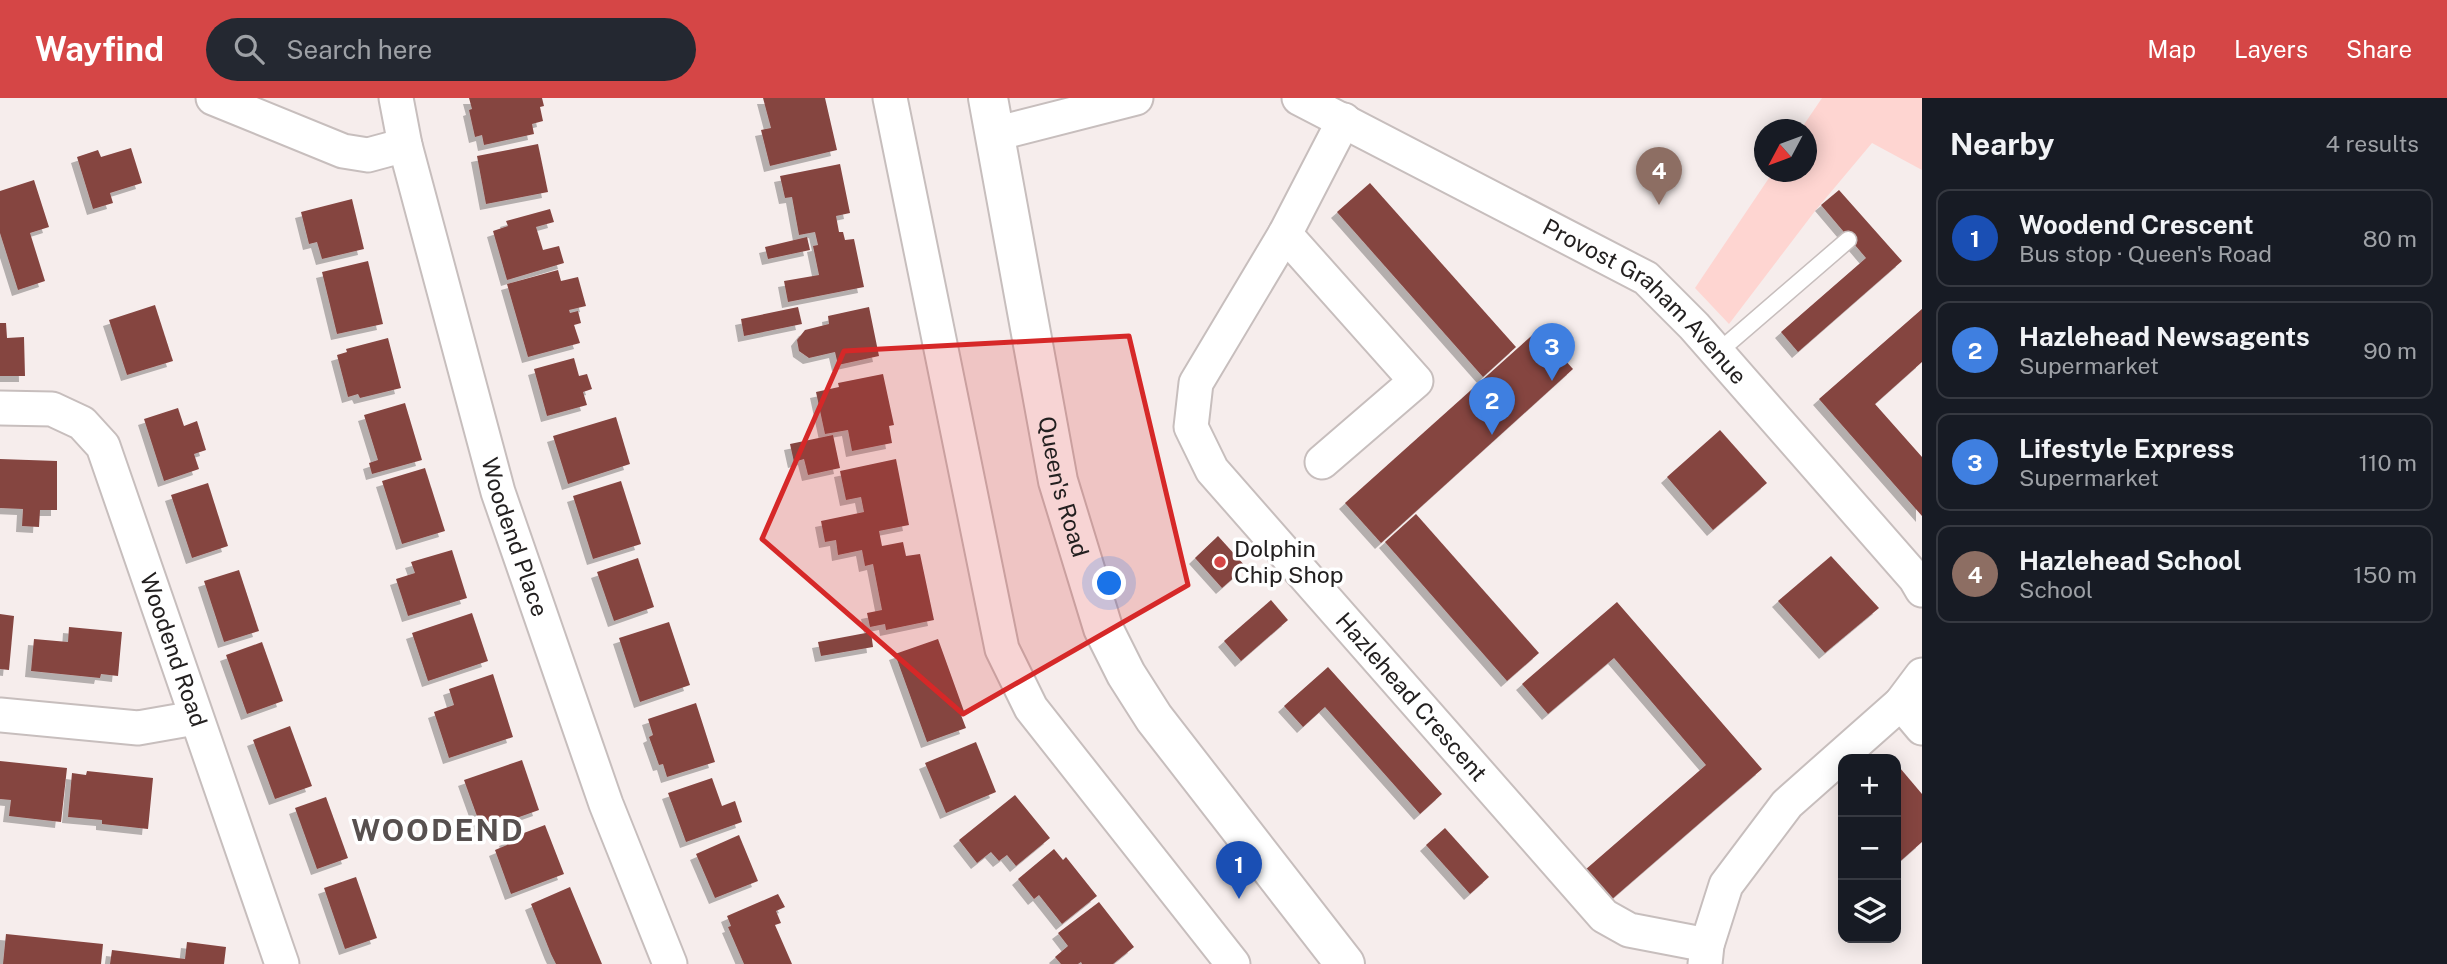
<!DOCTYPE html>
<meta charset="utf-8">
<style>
:root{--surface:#171b24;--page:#242831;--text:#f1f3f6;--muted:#9ea1a6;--line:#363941;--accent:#d54646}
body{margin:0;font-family:"Public Sans",sans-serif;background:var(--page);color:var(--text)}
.controls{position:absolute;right:21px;bottom:21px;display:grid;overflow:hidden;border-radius:14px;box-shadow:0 4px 18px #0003}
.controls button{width:63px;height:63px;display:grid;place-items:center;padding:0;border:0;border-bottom:2px solid var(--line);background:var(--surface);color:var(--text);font:35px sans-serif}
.compass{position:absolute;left:1754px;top:21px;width:63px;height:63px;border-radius:50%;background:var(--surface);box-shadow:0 4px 18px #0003;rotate:229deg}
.you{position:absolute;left:1110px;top:486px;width:24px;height:24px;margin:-18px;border:5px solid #fff;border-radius:50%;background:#1a73e8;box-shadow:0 0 0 10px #1a73e833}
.badge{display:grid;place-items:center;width:46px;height:46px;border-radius:50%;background:var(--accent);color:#fff;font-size:23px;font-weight:700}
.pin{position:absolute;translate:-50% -58px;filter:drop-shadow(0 2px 4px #0008)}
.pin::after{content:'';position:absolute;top:37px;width:24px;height:21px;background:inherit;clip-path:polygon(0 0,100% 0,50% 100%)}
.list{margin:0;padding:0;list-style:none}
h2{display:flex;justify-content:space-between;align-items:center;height:91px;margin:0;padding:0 28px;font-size:30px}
h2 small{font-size:23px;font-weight:400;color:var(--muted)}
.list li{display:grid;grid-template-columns:46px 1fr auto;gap:21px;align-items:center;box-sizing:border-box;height:98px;margin:0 14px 14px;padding:0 14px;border:2px solid var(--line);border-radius:14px}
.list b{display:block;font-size:26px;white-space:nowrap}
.list p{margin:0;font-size:23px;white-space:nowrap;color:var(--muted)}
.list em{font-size:23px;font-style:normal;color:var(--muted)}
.icon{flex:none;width:38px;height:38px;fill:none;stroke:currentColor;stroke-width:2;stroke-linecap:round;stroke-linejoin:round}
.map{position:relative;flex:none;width:1922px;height:866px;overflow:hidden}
header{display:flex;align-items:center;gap:42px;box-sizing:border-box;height:98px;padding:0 35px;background:var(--accent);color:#fff}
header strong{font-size:33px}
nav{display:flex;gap:38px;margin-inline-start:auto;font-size:24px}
.search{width:490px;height:63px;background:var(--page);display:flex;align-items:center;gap:18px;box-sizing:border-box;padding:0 24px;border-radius:38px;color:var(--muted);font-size:26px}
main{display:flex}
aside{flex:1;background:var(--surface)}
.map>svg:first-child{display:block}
</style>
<header>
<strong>Wayfind</strong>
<div class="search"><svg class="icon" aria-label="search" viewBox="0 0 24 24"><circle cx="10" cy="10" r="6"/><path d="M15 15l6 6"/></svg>Search here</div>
<nav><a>Map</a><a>Layers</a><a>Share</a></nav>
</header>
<main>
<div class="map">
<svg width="1922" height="866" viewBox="0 0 1922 866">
<defs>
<filter id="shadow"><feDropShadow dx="-6" dy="6" stdDeviation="0" flood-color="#0004"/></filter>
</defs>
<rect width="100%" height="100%" fill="#f6edec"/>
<path fill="#fed5d1" d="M 1822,0 L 1922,0 L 1922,72 L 1872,45 L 1815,113 L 1729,226 L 1695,190 L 1773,74 L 1806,74 L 1806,32 L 1801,31 Z"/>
<g fill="#854541" filter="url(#shadow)">
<path d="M 469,0 L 542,0 L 544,8 L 540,9 L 543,23 L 532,26 L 534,36 L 484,47 L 482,37 L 475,39 L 469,12 L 472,11 Z"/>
<path d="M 763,0 L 825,0 L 837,52 L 770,68 L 761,32 L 771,30 Z"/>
<path d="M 538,46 L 548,94 L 486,106 L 477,58 Z"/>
<path d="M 131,50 L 142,85 L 110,95 L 113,105 L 93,111 L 77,59 L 98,52 L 101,59 Z"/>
<path d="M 840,66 L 850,115 L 836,118 L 839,134 L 843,134 L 845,142 L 854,141 L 864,189 L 788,204 L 784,183 L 819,177 L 813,148 L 818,147 L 815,134 L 799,137 L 792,99 L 785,100 L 780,78 Z"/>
<path d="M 34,82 L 49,129 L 30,135 L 45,183 L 18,192 L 0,135 L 0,93 Z"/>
<path d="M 1370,85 L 1516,249 L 1483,279 L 1337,114 Z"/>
<path d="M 1839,92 L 1902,163 L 1798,254 L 1781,234 L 1866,160 L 1821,107 Z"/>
<path d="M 352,101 L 364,151 L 322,161 L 317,144 L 309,146 L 301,114 Z"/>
<path d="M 550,111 L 554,124 L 536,129 L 543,152 L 559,148 L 564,165 L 507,182 L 493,133 L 508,128 L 506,123 Z"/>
<path d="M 807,139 L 810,152 L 768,161 L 765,149 Z"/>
<path d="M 368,163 L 383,226 L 337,236 L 322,174 Z"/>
<path d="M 558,172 L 561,183 L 578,179 L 586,208 L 569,212 L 570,215 L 578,213 L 581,225 L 574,227 L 580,245 L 528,259 L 507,186 Z"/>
<path d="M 155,207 L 173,263 L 127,277 L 109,222 Z"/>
<path d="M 798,209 L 802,226 L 744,238 L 741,221 Z"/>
<path d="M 869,209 L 879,258 L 838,267 L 835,254 L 809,260 L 799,253 L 797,242 L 805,232 L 829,226 L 828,218 Z"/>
<path d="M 1922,211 L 1922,264 L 1875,306 L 1922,359 L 1922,418 L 1819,301 Z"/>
<path d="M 0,225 L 6,225 L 7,240 L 24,239 L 25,278 L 0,278 Z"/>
<path d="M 1538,232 L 1573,271 L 1381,445 L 1345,405 Z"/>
<path d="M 388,240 L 401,290 L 360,300 L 358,296 L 348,299 L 337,257 L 347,254 L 346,251 Z"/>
<path d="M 574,260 L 579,278 L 587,276 L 592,291 L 583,294 L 587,307 L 547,318 L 534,271 Z"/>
<path d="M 883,276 L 894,327 L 889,328 L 892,345 L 852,353 L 848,332 L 825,336 L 816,294 L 839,289 L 838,285 Z"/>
<path d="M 405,305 L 422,362 L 372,376 L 369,365 L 378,362 L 364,317 Z"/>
<path d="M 178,310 L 184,328 L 197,323 L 206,352 L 194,356 L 199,371 L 164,383 L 144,321 Z"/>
<path d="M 616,319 L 630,366 L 568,386 L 553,338 Z"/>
<path d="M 1720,332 L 1767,385 L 1713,432 L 1667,379 Z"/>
<path d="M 833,337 L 840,370 L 808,377 L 804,361 L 794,364 L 790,346 Z"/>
<path d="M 0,361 L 57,363 L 57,412 L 40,412 L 39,429 L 22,428 L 23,411 L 0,410 Z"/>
<path d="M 896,361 L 909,427 L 879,433 L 882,448 L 903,444 L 906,458 L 920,456 L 934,522 L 886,532 L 885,526 L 870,529 L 867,515 L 882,512 L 873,466 L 865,468 L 862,452 L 838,457 L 836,442 L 825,444 L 821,423 L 864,414 L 861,399 L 846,402 L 840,373 Z"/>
<path d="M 425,370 L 445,433 L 402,446 L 382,383 Z"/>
<path d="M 621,383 L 641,446 L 593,461 L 573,398 Z"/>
<path d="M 208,385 L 228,448 L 192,460 L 171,397 Z"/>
<path d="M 1416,416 L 1539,555 L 1507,583 L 1385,444 Z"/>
<path d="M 1218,438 L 1246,469 L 1222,490 L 1195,460 Z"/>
<path d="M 452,452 L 467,500 L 408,518 L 396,481 L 415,475 L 411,464 Z"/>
<path d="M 1831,458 L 1879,510 L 1825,555 L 1778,503 Z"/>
<path d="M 638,460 L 654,509 L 614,523 L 597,474 Z"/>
<path d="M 239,472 L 259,533 L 224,544 L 204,483 Z"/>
<path d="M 1271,502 L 1288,522 L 1241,563 L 1224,543 Z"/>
<path d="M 1617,504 L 1762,671 L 1611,802 L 1585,772 L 1706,667 L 1614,560 L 1548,616 L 1522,586 Z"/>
<path d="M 472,515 L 488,563 L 428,583 L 412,535 Z"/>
<path d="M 0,516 L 14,518 L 9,572 L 0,571 Z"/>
<path d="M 669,524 L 690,587 L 640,604 L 619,540 Z"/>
<path d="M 69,529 L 122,534 L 118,578 L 101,576 L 100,580 L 31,573 L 34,541 L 68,544 Z"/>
<path d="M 871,534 L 873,549 L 821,558 L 818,544 Z"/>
<path d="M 938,541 L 965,616 L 961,617 L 966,630 L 927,644 L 895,556 Z"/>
<path d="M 262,544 L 283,603 L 247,616 L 226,557 Z"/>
<path d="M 1328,569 L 1442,696 L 1420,716 L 1325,609 L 1303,629 L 1284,608 Z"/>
<path d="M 493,576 L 513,639 L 449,660 L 434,614 L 454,607 L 449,591 Z"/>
<path d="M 696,605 L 715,664 L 667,679 L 663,666 L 659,667 L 649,639 L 653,637 L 648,621 Z"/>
<path d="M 290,628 L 312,688 L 275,701 L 253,642 Z"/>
<path d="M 976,644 L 996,694 L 946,715 L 925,665 Z"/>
<path d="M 522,662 L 539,712 L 482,732 L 464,682 Z"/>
<path d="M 0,663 L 67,670 L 61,724 L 9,718 L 11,702 L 0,701 Z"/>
<path d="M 1900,670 L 1922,696 L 1922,744 L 1896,767 L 1896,674 Z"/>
<path d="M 87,673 L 153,680 L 148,731 L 102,726 L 102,722 L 68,719 L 72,675 L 86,677 Z"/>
<path d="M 712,680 L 722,708 L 735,703 L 742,724 L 686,744 L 668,695 Z"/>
<path d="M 1015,697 L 1050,740 L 1016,768 L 1007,757 L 999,763 L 991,754 L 977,765 L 959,742 Z"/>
<path d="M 326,699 L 348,760 L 317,771 L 295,710 Z"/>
<path d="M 545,727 L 564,776 L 511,796 L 495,752 L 507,747 L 505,742 Z"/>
<path d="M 1445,730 L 1489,779 L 1470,796 L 1426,747 Z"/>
<path d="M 739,737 L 758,783 L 715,800 L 696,756 Z"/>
<path d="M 1054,751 L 1063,762 L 1066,759 L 1097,798 L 1062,826 L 1039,797 L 1034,801 L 1018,781 Z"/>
<path d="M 356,779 L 377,840 L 345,851 L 324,790 Z"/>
<path d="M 570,789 L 591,840 L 602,866 L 556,866 L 551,856 L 531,806 Z"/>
<path d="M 778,796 L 785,809 L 776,813 L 781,825 L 775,827 L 792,866 L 744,866 L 728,829 L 731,828 L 727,818 Z"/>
<path d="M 1099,804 L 1134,849 L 1113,866 L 1082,866 L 1081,864 L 1078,866 L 1061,866 L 1055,859 L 1068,848 L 1058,835 Z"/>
<path d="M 6,836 L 103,846 L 101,866 L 3,866 Z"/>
<path d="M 187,844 L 226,849 L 224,866 L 110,866 L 112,852 L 185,861 Z"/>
</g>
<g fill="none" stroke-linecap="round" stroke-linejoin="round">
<defs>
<path id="lane" d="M 1717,255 L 1848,142"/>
<g id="street">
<path d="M 213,0 L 343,53 L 368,57 L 405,47"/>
<path id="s1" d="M 396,0 L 405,47 L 498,394 L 606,706 L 670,866"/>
<path d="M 890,0 L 1002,551 L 1031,610 L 1233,866"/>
<path id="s2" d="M 1299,0 L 1646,180 L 1694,228 L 1915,480 L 1922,492"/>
<path id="s3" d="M 1344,22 L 1285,136 L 1196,285 L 1191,329 L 1212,372 L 1604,818 L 1629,832 L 1707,847"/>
<path d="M 995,36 L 1136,0"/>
<path d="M 1285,136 L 1416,283 L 1322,364"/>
<path id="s4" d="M 0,310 L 52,311 L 82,325 L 103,348 L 282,866"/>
<path d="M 1901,605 L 1922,630"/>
<path d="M 0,617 L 138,630 L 195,620"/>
<path d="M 1705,866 L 1707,847 L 1726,787 L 1787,706 L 1901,605 L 1922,577"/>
</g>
<g id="primary">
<path id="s5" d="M 988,0 L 1058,383 L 1103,530 L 1126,576 L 1154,620 L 1345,866"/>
</g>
</defs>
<use href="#lane" stroke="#c7bebd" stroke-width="19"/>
<use href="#street" stroke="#c7bebd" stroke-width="37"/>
<use href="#primary" stroke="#c7bebd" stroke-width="42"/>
<use href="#lane" stroke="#fff" stroke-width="16"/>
<use href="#street" stroke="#fff" stroke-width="33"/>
<use href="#primary" stroke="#fff" stroke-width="38"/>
</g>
<path fill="#d62828" fill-opacity="0.2" stroke="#d62828" stroke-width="5" stroke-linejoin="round" d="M 1129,238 L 1188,487 L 963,616 L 762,441 L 844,253 Z"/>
<circle fill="#d54646" stroke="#fff" stroke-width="2.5" cx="1220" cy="464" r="7"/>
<g text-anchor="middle" stroke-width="7" stroke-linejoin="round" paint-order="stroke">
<g font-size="23" fill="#232020" stroke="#fff">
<text dy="8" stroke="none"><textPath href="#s2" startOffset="404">Provost Graham Avenue</textPath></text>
<text dy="8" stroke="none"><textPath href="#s5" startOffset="396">Queen's Road</textPath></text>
<text dy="8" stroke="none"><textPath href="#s1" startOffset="455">Woodend Place</textPath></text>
<text dy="8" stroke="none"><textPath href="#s4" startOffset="332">Woodend Road</textPath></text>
<text dy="8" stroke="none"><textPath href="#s3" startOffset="696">Hazlehead Crescent</textPath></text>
</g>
<g font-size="23" fill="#232020" stroke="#fff" text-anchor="start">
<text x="1234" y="459">Dolphin<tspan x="1234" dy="26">Chip Shop</tspan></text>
</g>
<g font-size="30" font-weight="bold" letter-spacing="2" fill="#57504f" stroke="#fff">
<text x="438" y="743">WOODEND</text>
</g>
</g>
</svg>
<div class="controls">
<button>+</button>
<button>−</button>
<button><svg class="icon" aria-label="layers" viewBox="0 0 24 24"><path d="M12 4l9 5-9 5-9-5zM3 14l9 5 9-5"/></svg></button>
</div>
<svg class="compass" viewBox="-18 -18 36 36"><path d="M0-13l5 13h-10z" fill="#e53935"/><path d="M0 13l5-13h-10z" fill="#9ea1a6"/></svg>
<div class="you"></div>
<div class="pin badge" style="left:1239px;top:801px;background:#1a4fb4">1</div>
<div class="pin badge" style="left:1492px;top:337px;background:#3f7fe0">2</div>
<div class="pin badge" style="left:1552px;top:283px;background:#3f7fe0">3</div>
<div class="pin badge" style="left:1659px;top:107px;background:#8d6e63">4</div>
</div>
<aside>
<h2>Nearby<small>4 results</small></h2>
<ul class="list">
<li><span class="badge" style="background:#1a4fb4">1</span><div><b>Woodend Crescent</b><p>Bus stop · Queen's Road</p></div><em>80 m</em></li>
<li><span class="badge" style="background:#3f7fe0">2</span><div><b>Hazlehead Newsagents</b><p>Supermarket</p></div><em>90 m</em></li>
<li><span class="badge" style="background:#3f7fe0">3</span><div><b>Lifestyle Express</b><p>Supermarket</p></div><em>110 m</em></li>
<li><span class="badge" style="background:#8d6e63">4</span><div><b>Hazlehead School</b><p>School</p></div><em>150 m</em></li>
</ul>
</aside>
</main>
